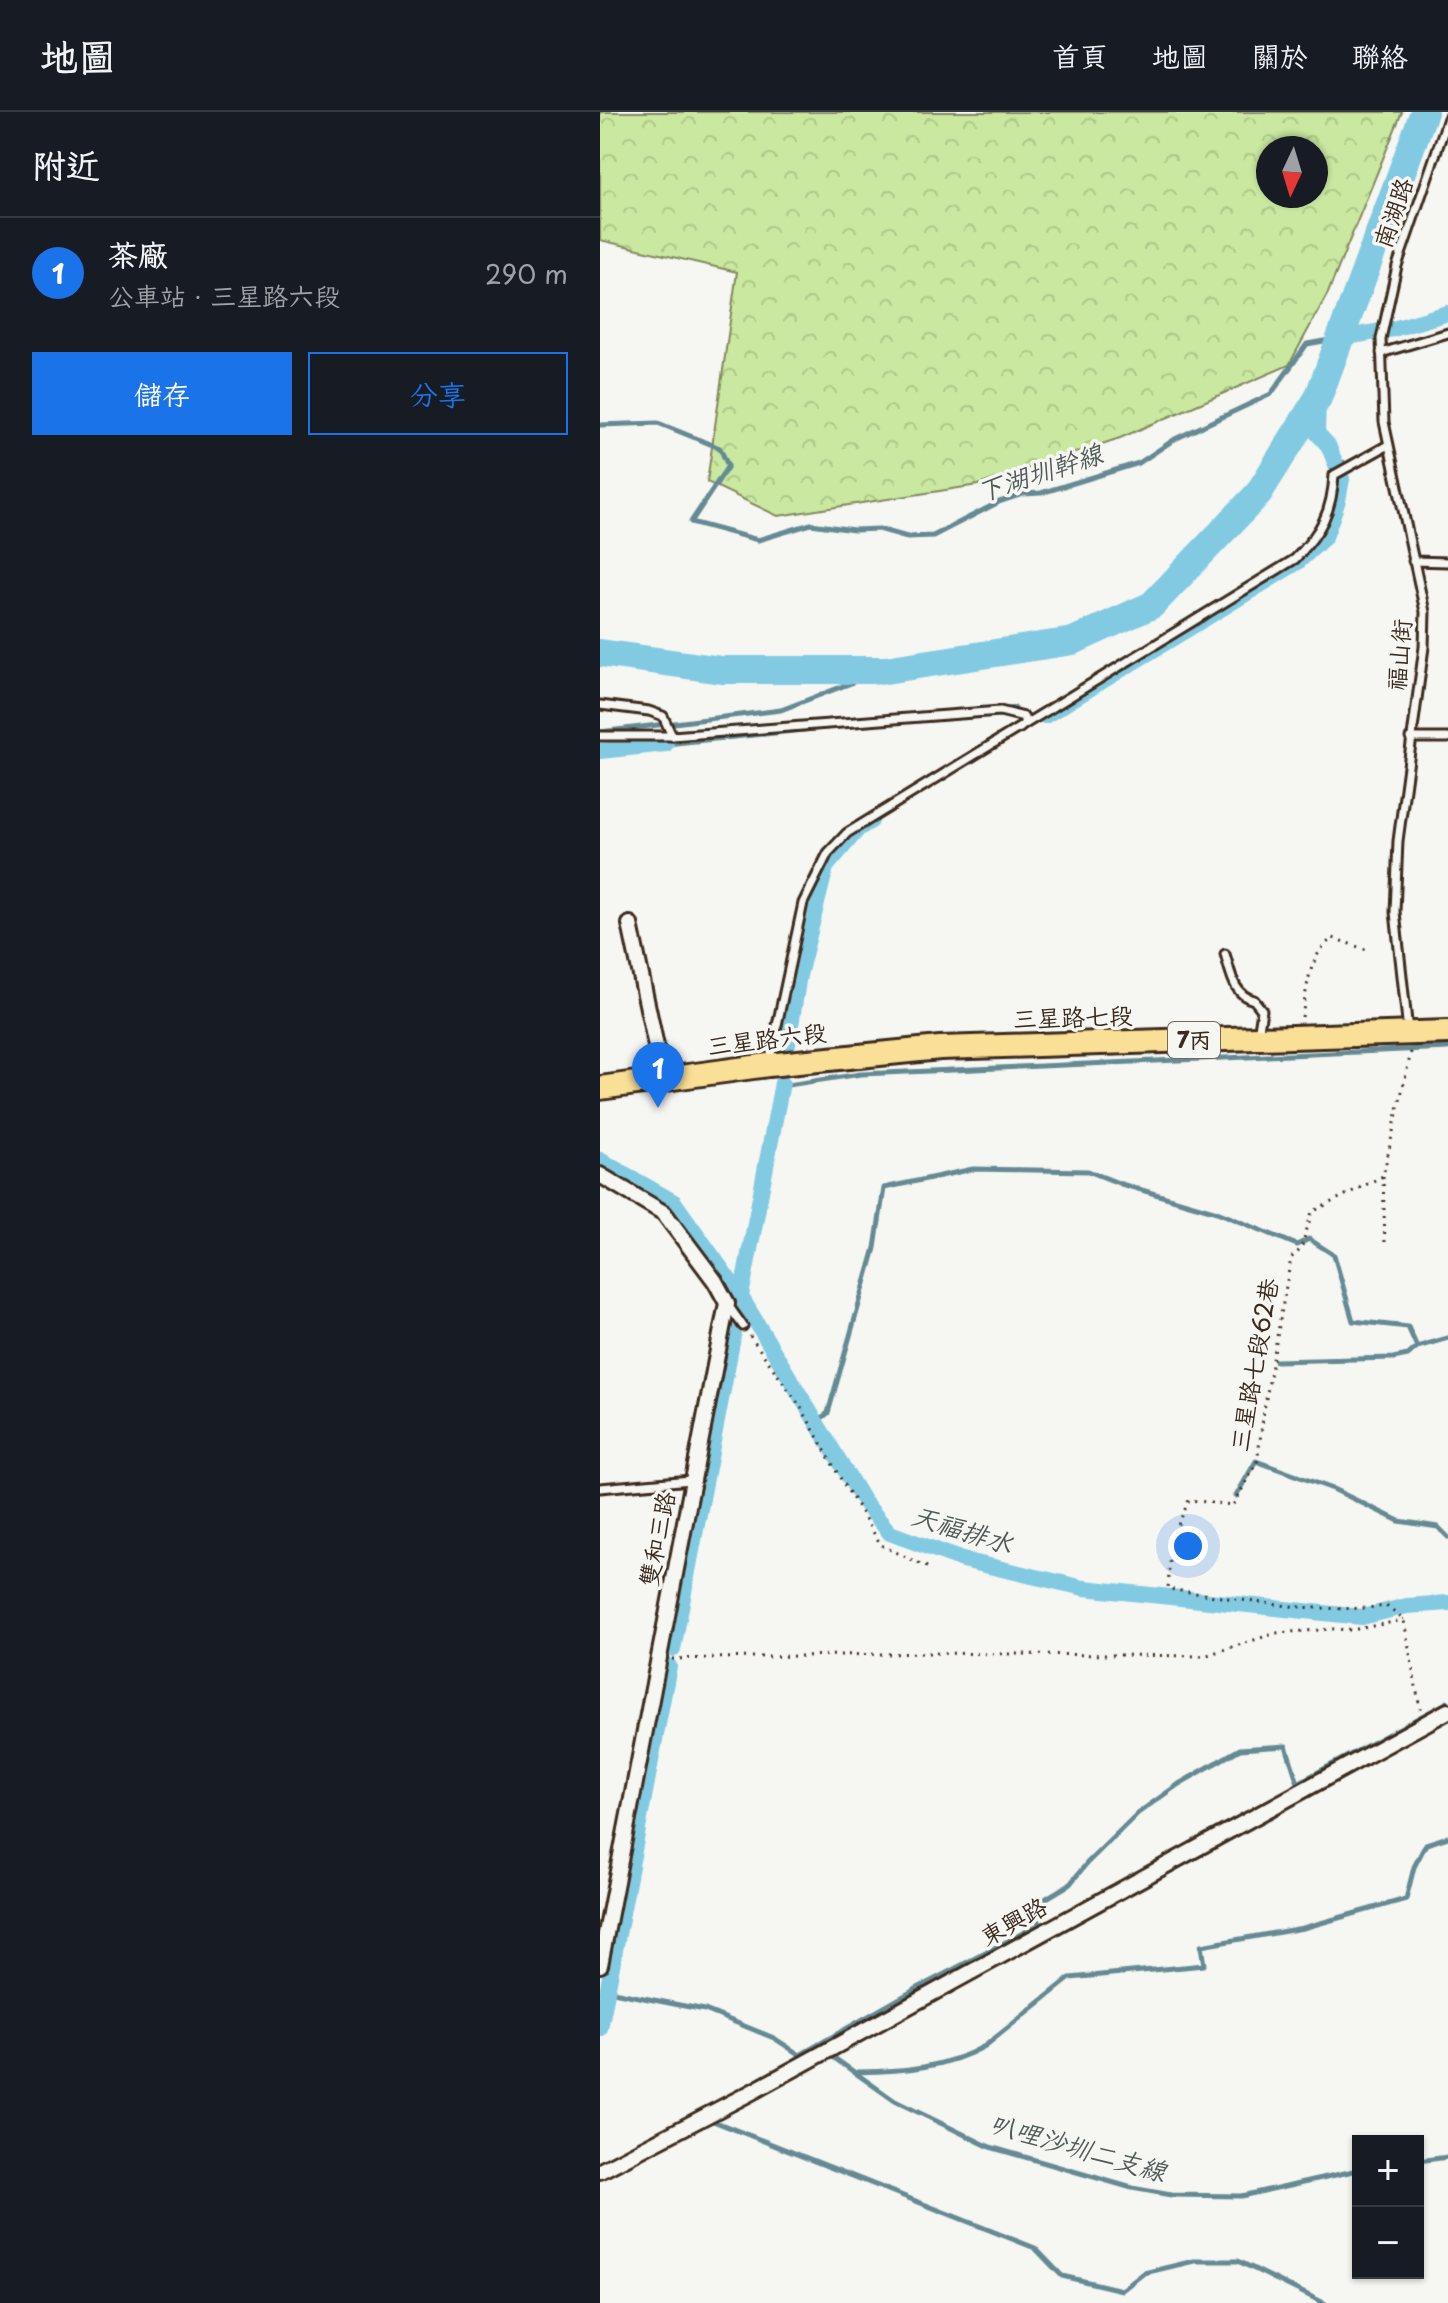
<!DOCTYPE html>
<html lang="zh-TW">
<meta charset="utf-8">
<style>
:root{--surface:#171b24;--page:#20242c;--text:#f1f3f6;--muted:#9ea1a6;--line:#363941;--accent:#1a73e8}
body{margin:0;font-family:"Playpen Sans","LXGW WenKai TC",sans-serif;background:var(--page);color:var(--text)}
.controls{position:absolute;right:24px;bottom:24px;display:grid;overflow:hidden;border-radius:0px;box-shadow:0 2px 6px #0004}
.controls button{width:72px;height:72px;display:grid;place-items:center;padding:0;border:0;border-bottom:2px solid var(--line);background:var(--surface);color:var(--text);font:40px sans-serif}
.compass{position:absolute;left:656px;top:24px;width:72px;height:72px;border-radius:50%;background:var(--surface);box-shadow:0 2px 6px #0004;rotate:184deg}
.you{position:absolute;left:588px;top:1434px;width:28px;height:28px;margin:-20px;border:6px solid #fff;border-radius:50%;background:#1a73e8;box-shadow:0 0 0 12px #1a73e833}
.badge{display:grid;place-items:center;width:52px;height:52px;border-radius:50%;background:var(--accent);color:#fff;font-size:26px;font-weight:700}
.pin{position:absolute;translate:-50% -66px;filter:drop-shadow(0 2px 4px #0008)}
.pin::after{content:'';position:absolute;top:42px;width:28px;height:24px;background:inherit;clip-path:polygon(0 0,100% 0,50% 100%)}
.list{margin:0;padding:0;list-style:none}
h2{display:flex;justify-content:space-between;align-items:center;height:104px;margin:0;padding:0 32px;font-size:34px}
h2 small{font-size:26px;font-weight:400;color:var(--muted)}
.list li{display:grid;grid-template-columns:52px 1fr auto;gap:24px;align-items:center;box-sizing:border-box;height:112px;padding:0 32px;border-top:2px solid var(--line)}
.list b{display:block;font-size:30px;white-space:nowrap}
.list p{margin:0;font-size:26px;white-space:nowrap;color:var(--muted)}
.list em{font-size:26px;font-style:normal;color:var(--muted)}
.actions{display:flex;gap:16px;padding:24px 32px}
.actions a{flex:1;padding:18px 0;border:2px solid var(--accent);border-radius:0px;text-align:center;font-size:28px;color:var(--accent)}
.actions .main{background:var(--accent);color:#fff}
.map{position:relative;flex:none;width:848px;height:2191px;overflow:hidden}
header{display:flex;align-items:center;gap:48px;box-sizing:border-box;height:112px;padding:0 40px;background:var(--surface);border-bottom:2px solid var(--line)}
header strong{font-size:38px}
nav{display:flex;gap:44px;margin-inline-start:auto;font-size:28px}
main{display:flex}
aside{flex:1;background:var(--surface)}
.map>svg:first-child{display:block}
</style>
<header>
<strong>地圖</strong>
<nav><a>首頁</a><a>地圖</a><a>關於</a><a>聯絡</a></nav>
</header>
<main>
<aside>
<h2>附近<small></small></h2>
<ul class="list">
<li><span class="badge">1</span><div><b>茶廠</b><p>公車站 · 三星路六段</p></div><em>290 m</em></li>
</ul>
<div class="actions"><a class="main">儲存</a><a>分享</a></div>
</aside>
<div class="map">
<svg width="848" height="2191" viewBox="0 0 848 2191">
<defs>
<pattern id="forest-crowns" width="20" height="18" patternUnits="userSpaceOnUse" patternTransform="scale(2)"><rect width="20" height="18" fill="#cae8a0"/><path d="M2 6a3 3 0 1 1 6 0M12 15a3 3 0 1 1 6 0" fill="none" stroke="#aec789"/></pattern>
</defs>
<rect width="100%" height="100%" fill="#f6f6f2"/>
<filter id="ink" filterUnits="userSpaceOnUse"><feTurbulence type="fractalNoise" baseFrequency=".0125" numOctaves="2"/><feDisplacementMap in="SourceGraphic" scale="16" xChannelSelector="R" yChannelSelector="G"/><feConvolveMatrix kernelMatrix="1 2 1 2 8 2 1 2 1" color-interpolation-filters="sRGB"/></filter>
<g filter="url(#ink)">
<path fill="url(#forest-crowns)" stroke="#82895f" stroke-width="2" fill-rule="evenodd" d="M 0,0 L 802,0 L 728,181 L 689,253 L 520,326 L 378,373 L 178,404 L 107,370 L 137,160 L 0,128 ZM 668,36 L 716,36 L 716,84 L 668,84 Z"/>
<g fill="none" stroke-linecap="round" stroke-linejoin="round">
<g stroke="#658a94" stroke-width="5">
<path d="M 0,313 L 58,311 L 120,336 L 128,354 L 91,410 L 158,428 L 211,412 L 254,418 L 279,417 L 307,425 L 333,424 L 399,390 L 423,382 L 441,381 L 539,351 L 575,327 L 671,282 L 707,232 L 741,226"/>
<path d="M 737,350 L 743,350"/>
<path d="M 400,598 L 415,596"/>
<path d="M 0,620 L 181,598 L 285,558"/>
<path d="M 66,632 L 223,616"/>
<path d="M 181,974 L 261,962 L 848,936"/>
<path d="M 676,1249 L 793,1246 L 808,1243 L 817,1235"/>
<path d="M 217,1310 L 228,1301 L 275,1136 L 284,1076 L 373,1057 L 488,1059 L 521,1072 L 617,1100 L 697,1133 L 709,1127 L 734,1143 L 753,1209 L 808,1215 L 817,1235 L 848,1226"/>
<path d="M 636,1384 L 656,1349 L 733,1377 L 799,1409 L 838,1415 L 848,1425"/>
<path d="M 13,1880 L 105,1898 L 174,1926 L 200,1943 L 318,1876 L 440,1812 L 430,1796 L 470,1772 L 487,1751 L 538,1701 L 579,1672 L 640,1637 L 686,1634 L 698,1671 L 848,1590"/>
<path d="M 226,1945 L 230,1943 L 295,1989 L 390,2035 L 532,2076 L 571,2083 L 641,2084 L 758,2058"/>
<path d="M 258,1960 C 302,1959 346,1956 385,1934 L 470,1866 L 604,1853 L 601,1834 L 703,1816 L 806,1787 L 814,1755 L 826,1732 L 848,1725"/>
<path d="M 108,2007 L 435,2136 L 462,2164 L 522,2178 L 544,2161 L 594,2149 L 638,2149 L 724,2191"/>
<path d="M 818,2049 L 848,2045"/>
</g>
<g stroke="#81cae2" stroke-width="16">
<path d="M 741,226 L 793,217 L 848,201"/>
<path d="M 445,604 L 698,450 L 725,425 L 738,388 L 742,367 L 728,333 L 717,321 L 718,286"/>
<path d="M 0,639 L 66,632"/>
<path d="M 188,932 L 199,863 L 226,755 L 258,717 L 271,709"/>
<path d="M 0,1048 L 74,1090 L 140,1183 L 264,1390 L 290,1421 L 363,1448 L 484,1476 L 762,1505 L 807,1494 L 848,1491"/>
<path d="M 73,1537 L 182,971"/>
<path d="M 0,1917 L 69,1554"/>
</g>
<path stroke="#81cae2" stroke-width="28" d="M 0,541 L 122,558 L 285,558 L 473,529 L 552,493 L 658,382 L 718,286 L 824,0"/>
<defs>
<g id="service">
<path d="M 781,241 L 848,221"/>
<path d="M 813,449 L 848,450"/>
<path d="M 0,593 L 49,599 L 63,604 L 72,624"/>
<path d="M 0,624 L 72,624 L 400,599 L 424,605 L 424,612 L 420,616"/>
<path d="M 810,626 L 848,626"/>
<path d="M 625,842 C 631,861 633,883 654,888 L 662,898 L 658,924"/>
<path d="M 808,919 L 795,800 L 798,729 L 824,535 L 825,500 L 784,310 L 781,227 L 797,154 L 848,6"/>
<path d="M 169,951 L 203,791 L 228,741 L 247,721 L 695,447 C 721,420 732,400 734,363 L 788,333"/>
<path d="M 128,1193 L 143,1214"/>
<path d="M 0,1376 L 91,1368"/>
</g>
<g id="minor">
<path d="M 30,812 L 63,967"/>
<path d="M 0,1063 L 64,1101 L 115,1169 L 127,1191 L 0,1853"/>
<path d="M 0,2059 L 150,1981 L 848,1599"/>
</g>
<path id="primary" d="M 0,976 L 168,953 L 340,936 L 848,920"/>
</defs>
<use href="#service" stroke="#3b2a1e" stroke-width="13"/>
<use href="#minor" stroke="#3b2a1e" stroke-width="20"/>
<use href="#primary" stroke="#3b2a1e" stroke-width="28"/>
<g stroke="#3b2a1e" stroke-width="3" stroke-dasharray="2 6" stroke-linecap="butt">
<path d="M 702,905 C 707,877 708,843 733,826 L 770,839"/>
<path d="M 811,940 L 783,1064 L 712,1100 L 701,1137 L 691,1146 L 664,1298 L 657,1351 L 633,1393 L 589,1388 L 571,1429 L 568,1477 C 639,1487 714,1503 786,1494 L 804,1508 L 820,1597"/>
<path d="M 783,1064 L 785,1132"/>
<path d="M 150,1224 L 202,1297 L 239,1364 L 281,1433 L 329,1456"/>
<path d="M 72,1547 L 326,1541 L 604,1544 L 676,1521 L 733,1517 L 752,1518 L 804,1508"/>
</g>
<use href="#service" stroke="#f6f6f2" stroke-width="7"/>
<use href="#minor" stroke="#f6f6f2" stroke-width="14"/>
<use href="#primary" stroke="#fadf96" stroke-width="22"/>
</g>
</g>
<g text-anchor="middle" stroke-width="7" stroke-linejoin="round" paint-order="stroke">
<rect fill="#f6f6f2" stroke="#73675e" stroke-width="2" x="568" y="910" width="52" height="36" rx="6"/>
<g font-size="22" font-weight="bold" fill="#3b2a1e">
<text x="594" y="936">7丙</text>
</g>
<g font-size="24" fill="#3b2a1e" stroke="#f6f6f2">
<text transform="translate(794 101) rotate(-71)" y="8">南湖路</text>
<text transform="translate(800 543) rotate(-85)" y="8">福山街</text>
<text transform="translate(473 906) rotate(-2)" y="8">三星路七段</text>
<text transform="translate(167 928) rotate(-7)" y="8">三星路六段</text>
<text transform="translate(655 1253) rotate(-80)" y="8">三星路七段62巷</text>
<text transform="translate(58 1427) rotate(-79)" y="8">雙和三路</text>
<text transform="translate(414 1810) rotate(-29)" y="8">東興路</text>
</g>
<g font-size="26" font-style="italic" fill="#505a59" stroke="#f6f6f2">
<text transform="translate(440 361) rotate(-18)" y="9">下湖圳幹線</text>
<text transform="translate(362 1418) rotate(17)" y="9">天福排水</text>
<text transform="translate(478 2036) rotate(16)" y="9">叭哩沙圳二支線</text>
</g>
</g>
</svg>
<div class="controls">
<button>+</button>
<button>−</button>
</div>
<svg class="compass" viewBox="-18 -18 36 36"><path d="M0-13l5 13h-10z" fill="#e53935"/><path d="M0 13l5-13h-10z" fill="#9ea1a6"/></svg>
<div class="you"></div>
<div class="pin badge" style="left:58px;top:996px">1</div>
</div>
</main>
